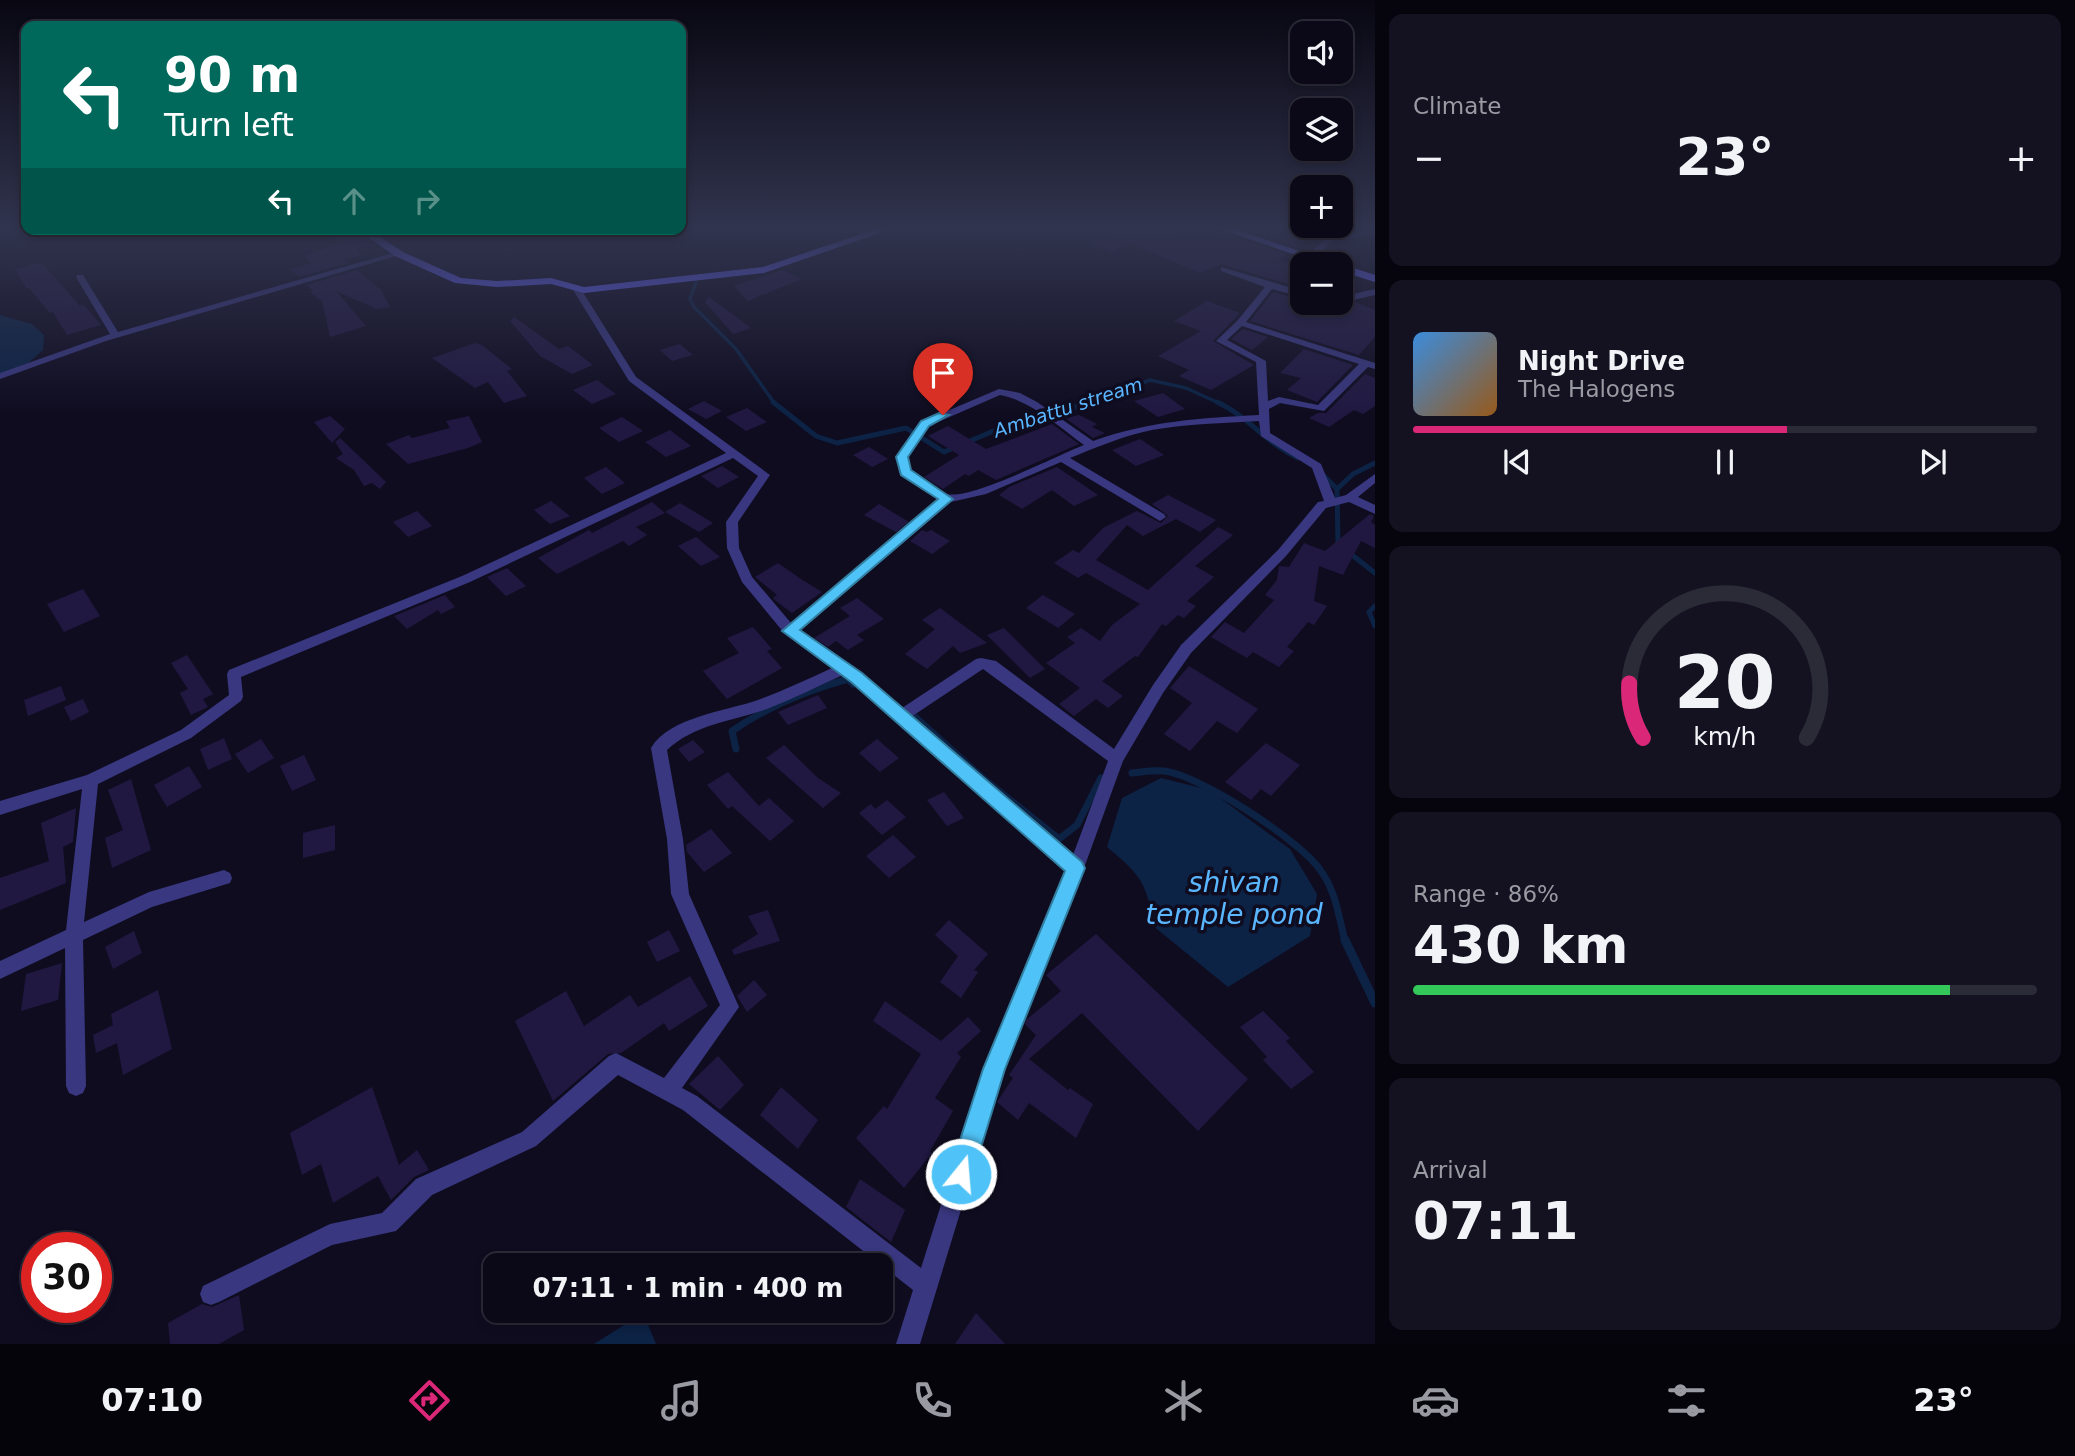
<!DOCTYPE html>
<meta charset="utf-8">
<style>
body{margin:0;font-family:"DejaVu Sans",sans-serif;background:#141221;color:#f1f3f6;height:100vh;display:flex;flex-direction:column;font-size:26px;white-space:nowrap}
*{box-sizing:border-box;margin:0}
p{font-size:23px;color:#9a9aa2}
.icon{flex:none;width:38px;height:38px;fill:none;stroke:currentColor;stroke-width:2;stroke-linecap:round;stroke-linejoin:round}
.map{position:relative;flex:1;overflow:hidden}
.panel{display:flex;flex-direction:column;gap:14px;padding:14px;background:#06050d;width:700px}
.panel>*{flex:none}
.top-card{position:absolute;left:21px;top:21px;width:665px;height:214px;border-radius:14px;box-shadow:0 4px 10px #0003,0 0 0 2px #2b2a37;background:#00695c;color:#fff;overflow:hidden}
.tools{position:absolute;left:1290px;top:21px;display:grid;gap:14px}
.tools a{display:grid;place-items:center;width:63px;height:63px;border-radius:14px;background:#0b0918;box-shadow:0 4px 10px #0003,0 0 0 2px #2b2a37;font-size:35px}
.speed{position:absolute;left:21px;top:1232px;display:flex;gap:14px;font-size:35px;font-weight:700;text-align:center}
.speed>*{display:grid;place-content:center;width:91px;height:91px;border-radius:50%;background:#0b0918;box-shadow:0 4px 10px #0003,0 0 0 2px #2b2a37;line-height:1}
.speed .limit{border:10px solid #d22;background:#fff;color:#111}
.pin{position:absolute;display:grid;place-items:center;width:60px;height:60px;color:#fff;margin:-72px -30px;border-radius:50% 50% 50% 0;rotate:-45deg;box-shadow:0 0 7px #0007}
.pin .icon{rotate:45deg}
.me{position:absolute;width:77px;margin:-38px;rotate:17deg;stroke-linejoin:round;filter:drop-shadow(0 0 5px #0008)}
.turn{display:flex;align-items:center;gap:24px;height:147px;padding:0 28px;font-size:32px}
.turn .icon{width:91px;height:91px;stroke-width:2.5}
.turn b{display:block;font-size:49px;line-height:60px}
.lanes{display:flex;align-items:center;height:66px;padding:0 28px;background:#0003;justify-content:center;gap:35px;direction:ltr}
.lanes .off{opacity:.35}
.big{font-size:52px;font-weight:600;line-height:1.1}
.panel .tile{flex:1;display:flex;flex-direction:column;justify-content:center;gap:10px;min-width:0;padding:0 24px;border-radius:14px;background:#141221}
.panel .dial{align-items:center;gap:0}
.dial svg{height:182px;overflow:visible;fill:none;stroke:#2b2a37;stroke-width:7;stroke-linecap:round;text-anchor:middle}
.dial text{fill:#f1f3f6;stroke:none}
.song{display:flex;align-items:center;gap:21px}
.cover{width:84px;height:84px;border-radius:10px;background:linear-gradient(135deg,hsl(210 70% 55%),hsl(30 70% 35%))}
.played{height:7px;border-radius:4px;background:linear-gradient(90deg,#db2777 60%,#2b2a37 60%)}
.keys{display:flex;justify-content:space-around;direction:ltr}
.heat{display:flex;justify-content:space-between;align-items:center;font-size:38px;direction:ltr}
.charge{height:10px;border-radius:5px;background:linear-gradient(90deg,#34c759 86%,#2b2a37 0)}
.trip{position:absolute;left:483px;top:1253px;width:410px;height:70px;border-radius:14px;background:#0b0918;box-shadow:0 4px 10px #0003,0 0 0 2px #2b2a37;font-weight:600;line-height:70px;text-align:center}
.menu{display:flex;height:112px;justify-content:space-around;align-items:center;background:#04040a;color:#9a9aa2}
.menu .icon{width:49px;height:49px}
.menu .selected{color:#db2777}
.menu b{font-size:32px;color:#f1f3f6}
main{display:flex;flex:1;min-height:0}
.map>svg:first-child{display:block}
.water{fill:#0c2345}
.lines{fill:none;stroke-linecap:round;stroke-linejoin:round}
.stream-far3{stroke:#0c2345;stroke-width:3.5}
.stream-far2{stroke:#0c2345;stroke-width:5}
.stream-far1{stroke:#0c2345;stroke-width:7}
.stream{stroke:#0c2345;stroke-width:9}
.building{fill:#201841}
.street{fill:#38377f;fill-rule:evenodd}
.secondary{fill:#6362ff;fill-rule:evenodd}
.route{fill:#4fc3f7;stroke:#337fa1;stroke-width:2}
.labels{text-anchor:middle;stroke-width:7;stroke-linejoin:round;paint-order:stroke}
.far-water-label{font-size:19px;font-style:italic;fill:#59b6ff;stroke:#0f0c20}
.near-water-label{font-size:28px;font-style:italic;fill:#59b6ff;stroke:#0f0c20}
</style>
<main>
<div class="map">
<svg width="1375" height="1344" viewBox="0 0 1375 1344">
<rect width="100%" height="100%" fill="#0f0c20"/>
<!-- water -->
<g class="water">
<polygon points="0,315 32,324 44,335 43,350 25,366 0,375"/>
<path d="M1161,778l48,12 81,59 27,45 -7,42 -82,51 -76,-62c-3,-42 -14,-52 -45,-78l15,-49z"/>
<polygon points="643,1313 656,1344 594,1344"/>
</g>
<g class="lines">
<!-- stream-far3 -->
<g class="stream-far3">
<polyline points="696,282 690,299 694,307 736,349 775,404"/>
<polyline points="1088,404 1150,380 1186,388 1221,404"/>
</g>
<!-- stream-far2 -->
<g class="stream-far2">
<polyline points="773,402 816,436 837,443 906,428 944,452 1003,427 1094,402"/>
<path d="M1217,402c31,14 50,42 81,56"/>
<polyline points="1322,474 1337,489"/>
<polyline points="1338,545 1337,489 1353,474 1375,463"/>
<polyline points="1347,551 1375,573"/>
<polyline points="1375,606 1369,612 1375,626"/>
</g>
<!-- stream-far1 -->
<g class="stream-far1">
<polyline points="913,715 984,779 1059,839 1077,825 1101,778"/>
<path d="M736,749l-4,-18c35,-24 75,-41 116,-52l5,5"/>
<path d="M1132,773c10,-1 22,-3 32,-2 36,4 137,70 157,100 15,21 18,46 24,71"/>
</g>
<!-- stream -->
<polyline class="stream" points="1345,940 1375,1003"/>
</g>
<!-- building -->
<g class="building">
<polygon points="1128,227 1150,227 1200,245 1222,233 1286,254 1278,260 1302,268 1302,275 1288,284 1222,264 1200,273 1129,243 1112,252 1089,244"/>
<polygon points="1237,227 1269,227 1306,240 1296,247"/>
<polygon points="318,229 353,229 375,245 357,248 363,259 358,256 344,260 348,263 299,277 290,269 312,263 303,256 340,244"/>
<polygon points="373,229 414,229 415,233 390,240"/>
<polygon points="37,263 43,264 80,306 84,305 101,325 67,335 53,312 50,313 29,288 26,288 15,269"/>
<polygon points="357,270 381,290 390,307 377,309 336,291 366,326 330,337 322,301 310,292 313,291 307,285"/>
<polygon points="782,270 801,279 748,301 734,286"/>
<polygon points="1273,292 1299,299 1295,302 1328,315 1355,302 1375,310 1375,337 1359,355 1250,321"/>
<polygon points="709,297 751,328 733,334 705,302"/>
<polygon points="1207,301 1240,313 1213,341 1254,365 1211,390 1179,376 1189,370 1158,356 1201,331 1174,321"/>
<polygon points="514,317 559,349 568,346 593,365 572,374 540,356 510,321"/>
<polygon points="1243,329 1268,337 1252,350 1231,339"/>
<polygon points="475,343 482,345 512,369 507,371 527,396 504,403 488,382 475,388 432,358"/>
<polygon points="680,344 693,355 672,361 660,350"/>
<polygon points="1304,349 1353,365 1317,402 1287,390 1301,378 1280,373"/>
<polygon points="1365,374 1375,378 1375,406 1363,414 1354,410 1329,427 1309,418 1318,413 1326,413"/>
<polygon points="597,380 616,394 592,404 573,390"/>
<polygon points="1163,393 1185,409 1158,417 1134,401"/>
<polygon points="704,401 722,411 706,419 688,409"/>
<polygon points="747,408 767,422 746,431 726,417"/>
<polygon points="1079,415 1097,424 1092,427 1105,433 1093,438 1065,418"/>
<polygon points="330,416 345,429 332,443 314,422"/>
<polygon points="469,416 482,442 468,448 408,464 386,444 409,435 412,438 450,428 446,421"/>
<polygon points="622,417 643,431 619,442 599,428"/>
<polygon points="1052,424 1079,444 996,480 978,470 969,476 965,474 943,489 924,477 959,455 928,436 948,426 986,449"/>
<polygon points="670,430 691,446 666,457 645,442"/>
<polygon points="340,438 386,482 380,489 372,483 364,486 354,470 336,458 343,454 335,442"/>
<polygon points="1140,439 1164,455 1136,466 1112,450"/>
<polygon points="869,447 877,452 888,459 872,467 853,455"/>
<polygon points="722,466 739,477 718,488 701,476"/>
<polygon points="606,467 625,483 602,494 584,478"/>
<polygon points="1057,467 1098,495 1074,506 1052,490 1022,509 999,495 1009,487"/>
<polygon points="1168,495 1216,520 1200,532 1176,519 1143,536 1127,525 1096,560 1148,590 1218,527 1233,535 1195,566 1214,577 1187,601 1196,606 1184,618 1178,615 1166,626 1162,624 1138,657 1135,656 1102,681 1123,696 1108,708 1096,699 1074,716 1059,704 1080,688 1046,663 1075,643 1067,637 1081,628 1100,641 1112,625 1140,604 1086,573 1078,578 1054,563 1073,550 1079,553 1103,528 1137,511 1161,523 1168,516 1152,504"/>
<polygon points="551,501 570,516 550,524 534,510"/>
<polygon points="652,502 665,513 636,527 647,535 629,546 623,541 557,574 538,558 589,530 592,533"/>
<polygon points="680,503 713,523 699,532 665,512"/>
<polygon points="879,504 909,522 896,532 864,515"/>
<polygon points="417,511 432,526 408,537 393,522"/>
<polygon points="1370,514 1374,516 1371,522 1375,525 1375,548 1361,541 1343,575 1319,566 1314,601 1327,606 1314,625 1308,622 1287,647 1294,651 1279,667 1253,652 1247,658 1211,637 1225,622 1244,633 1274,600 1265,595 1277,580 1279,566 1289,567 1304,543 1325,551"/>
<polygon points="922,530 927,532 931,530 950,541 932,554 910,541"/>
<polygon points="696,537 720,557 701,566 678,546"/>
<polygon points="778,563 801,579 822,592 792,613 776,601 773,598 777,595 755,577"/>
<polygon points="507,568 526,586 506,596 487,577"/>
<polygon points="83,589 100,616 64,632 47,604"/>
<polygon points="445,595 455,607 441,614 438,610 407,629 394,616"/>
<polygon points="1043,595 1075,614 1058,628 1026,608"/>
<polygon points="857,598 884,619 857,635 864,640 848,650 836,641 828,647 814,638 850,616 840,608"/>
<polygon points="940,608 987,643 960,653 953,646 927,669 905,654 935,629 922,620"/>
<polygon points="753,627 772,649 767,651 782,668 727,699 703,671 739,653 727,638"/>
<polygon points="1004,628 1045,669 1030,678 987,635"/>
<polygon points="187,655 213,694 203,699 208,707 191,715 180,693 188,689 171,663"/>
<polygon points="1189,666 1258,709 1237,733 1217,721 1190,751 1164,734 1192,703 1170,688"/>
<polygon points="61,686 66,700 28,716 24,700"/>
<polygon points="818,695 827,708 788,725 778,712"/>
<polygon points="83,699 89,712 71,721 64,707"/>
<polygon points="224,738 232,759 208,770 200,749"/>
<polygon points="261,739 274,758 248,773 235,754"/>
<polygon points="877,739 899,758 880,772 859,753"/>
<polygon points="693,740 705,752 689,762 678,749"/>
<polygon points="1266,743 1300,765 1271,796 1261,789 1251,800 1225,782"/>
<polygon points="784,745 818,778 841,793 823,808 766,758"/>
<polygon points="304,755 316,780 292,791 280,766"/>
<polygon points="189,766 202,787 167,807 154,785"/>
<polygon points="728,772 759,806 769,798 794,821 770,841 732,806 728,809 707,785"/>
<polygon points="131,779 151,850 112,868 105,838 123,830 108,790"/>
<polygon points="944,792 964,818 947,826 927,800"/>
<polygon points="887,800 906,817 882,835 859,813 871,804 875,809"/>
<polygon points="76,808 73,842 63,847 66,883 0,910 0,878 49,861 41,823"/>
<polygon points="335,825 335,850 303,858 303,833"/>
<polygon points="711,829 732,853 704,872 687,852 686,845"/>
<polygon points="893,835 916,857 889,878 866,856"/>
<polygon points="768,910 780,941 734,955 732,950 758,934 748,916"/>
<polygon points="949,920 988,954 974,970 978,972 961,998 940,982 958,956 935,935"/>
<polygon points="669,930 680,951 657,962 647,942"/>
<polygon points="134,931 142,953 113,969 105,947"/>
<polygon points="1096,934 1248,1079 1198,1131 1082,1013 1029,1059 1068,1090 1070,1088 1093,1104 1076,1138 1029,1103 1018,1120 997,1102 1013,1078 1009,1075 1036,1035 1025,1024 1026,1020 1061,991 1046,975"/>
<polygon points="62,963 58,1000 21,1011 26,974"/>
<polygon points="690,976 708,1006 669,1031 664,1023 621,1053 608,1054 553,1101 515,1021 566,991 584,1026 630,995 638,1007"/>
<polygon points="754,980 767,995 747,1012 737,996"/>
<polygon points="158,990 172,1049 123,1075 117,1043 96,1053 93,1035 113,1025 111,1014"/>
<polygon points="885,1001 941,1041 968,1017 981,1031 957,1053 961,1057 935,1098 953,1111 930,1151 932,1153 904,1188 856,1138 884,1106 887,1109 921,1054 873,1021"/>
<polygon points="1263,1011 1290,1038 1286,1041 1314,1072 1291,1089 1263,1060 1267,1057 1240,1027"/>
<polygon points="718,1056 744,1085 720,1110 689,1084"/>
<polygon points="372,1087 399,1165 417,1150 429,1170 414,1177 391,1200 378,1176 333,1203 321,1164 302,1175 290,1133"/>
<polygon points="781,1087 818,1120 798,1149 760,1115"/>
<polygon points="860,1179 905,1210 891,1242 846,1207"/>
<polygon points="239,1295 244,1330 219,1344 170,1344 168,1323 202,1304 212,1307"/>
<polygon points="976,1313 1005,1344 955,1344"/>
</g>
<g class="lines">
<!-- street -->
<g class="street">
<polygon points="1375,230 1375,234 1333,241 1312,259 1305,257 1328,237"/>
<polygon points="396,252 403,254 106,341 0,379 0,373 110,334 76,277 77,275 83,275 118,332"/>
<path d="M1221,267l81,24v6l-30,-8 -26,33 129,41v6l-7,-2 -44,44 -44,-8 -11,6 1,24 51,31 14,34 11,-3 29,-21v9l-17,14 17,8v9l-26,-12 -23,6 -40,48 -95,97 -28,40 -40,68 -39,107 -80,201 -84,275h-24l17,-54 -230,-180 -65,-35 -82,71 -104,49 -36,36 -64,14 -113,57 -8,3 -8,-3 -3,-8 3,-8 127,-62 52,-11 34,-34 106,-47 87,-76 7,-3 48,25 56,-73 -49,-111 -4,-55 -16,-91c18,-31 76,-37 107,-48 25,-9 50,-21 74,-32l-47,-34 -43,-52 -15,-34 -1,-26 32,-46 -25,-18 -263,124 -229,95 2,20 -2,4 -50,37 -93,46 -14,138 65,-30 75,-22 6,3 2,5 -2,5 -78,24 -69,33 3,146 -3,7 -7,3 -7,-3 -3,-7 -1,-138 -65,31v-18l66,-31 16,-141 -82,26v-14l87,-26 94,-45 48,-35 -2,-21 2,-4 233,-94 264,-123 -97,-72 -57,-93 1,-2h6l57,91 134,98 -32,47 1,26 13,29 39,46 149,-124 -17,-9 -24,-18 -2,-15 24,-35 78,-33 21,4 17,9 56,39c55,-20 109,-23 166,-26l-3,-53 -40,-21 21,-20 28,-34 -44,-16zM1242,326l117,38 -41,41 -39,-8 -11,4 -2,-40 -39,-21zM1000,395c32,6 59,32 84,50 -26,10 -113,55 -137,49 -13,-4 -26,-16 -37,-23l-3,-14 22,-31zM1259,421l2,15 51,32 12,33 -6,1 -40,48 -97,95 -28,40 -39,64 -118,-88 -15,-3 -5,1 -74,49 -52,-44 -51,-33 152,-129 35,-8 75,-32 99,59 6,-4 -2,-3 -94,-56c27,-11 53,-22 82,-28 35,-6 71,-7 107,-9zM983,669l125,92 -35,94 -162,-138zM843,675l224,195 -83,199 -63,199 -224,-172 -15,-8 57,-81 -50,-113 -6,-55 -16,-89c28,-26 66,-29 100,-41 26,-10 51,-23 76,-34z"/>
<polygon points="1375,289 1375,295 1340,303 1340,297"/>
</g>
<!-- secondary -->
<g class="secondary">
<polygon points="882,227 897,227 764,273 584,293 551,284 497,287 455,283 395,256 356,229 368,229 403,252 461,278 497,281 551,278 584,287 763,267"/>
<polygon points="1214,227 1229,227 1337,264 1322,264"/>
<polygon points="1339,264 1344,265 1375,275 1375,282 1340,271"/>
</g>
</g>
<!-- sky -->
<linearGradient id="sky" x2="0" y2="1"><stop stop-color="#080712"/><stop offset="0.55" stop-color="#31344e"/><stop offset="1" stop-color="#31344e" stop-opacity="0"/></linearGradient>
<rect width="1375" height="415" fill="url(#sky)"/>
<!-- route -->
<polygon class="route" points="939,413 949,415 929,426 908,457 911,470 953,499 800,630 862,673 1082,862 1085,868 1005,1069 973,1174 970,1183 961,1186 953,1183 949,1174 983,1069 1065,871 851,682 782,631 938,499 901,475 896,457 921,421"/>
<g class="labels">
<!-- far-water labels -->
<g class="far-water-label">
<text transform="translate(1068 407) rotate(-18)" y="7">Ambattu stream</text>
</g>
<!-- near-water labels -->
<g class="near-water-label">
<text x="1234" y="892">shivan<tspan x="1234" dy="32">temple pond</tspan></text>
</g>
</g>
</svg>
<div class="tools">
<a><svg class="icon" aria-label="sound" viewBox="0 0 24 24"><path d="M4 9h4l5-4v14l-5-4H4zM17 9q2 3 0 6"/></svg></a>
<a><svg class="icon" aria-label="layers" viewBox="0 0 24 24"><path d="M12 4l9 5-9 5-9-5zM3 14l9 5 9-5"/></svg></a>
<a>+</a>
<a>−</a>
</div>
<div class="speed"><div class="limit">30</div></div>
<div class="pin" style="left:943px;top:415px;background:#d93025"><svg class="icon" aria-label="arrive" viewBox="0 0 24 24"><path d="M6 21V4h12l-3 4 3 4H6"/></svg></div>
<svg class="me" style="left:961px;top:1174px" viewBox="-20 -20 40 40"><circle r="17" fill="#4fc3f7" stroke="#fff" stroke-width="3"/><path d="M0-11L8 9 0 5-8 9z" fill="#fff"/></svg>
<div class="trip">07:11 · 1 min · 400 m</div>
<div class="top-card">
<div class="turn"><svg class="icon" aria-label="left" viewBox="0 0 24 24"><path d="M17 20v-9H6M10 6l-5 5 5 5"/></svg><div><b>90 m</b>Turn left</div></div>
<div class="lanes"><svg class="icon" aria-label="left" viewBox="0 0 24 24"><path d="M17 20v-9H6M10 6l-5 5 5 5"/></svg><svg class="icon off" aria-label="ahead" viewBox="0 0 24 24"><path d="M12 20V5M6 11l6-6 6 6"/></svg><svg class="icon off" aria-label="right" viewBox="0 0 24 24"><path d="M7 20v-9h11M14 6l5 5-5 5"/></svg></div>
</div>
</div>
<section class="panel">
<div class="tile"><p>Climate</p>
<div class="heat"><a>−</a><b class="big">23°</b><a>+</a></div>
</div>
<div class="tile">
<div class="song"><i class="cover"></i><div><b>Night Drive</b><p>The Halogens</p></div></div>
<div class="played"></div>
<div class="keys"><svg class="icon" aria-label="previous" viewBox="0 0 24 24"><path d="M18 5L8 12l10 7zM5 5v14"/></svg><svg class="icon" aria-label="pause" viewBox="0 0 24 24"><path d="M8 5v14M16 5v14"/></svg><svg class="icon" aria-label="next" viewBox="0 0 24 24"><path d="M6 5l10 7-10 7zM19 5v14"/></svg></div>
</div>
<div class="tile dial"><svg viewBox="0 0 100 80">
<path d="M14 69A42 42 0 1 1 86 69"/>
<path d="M14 69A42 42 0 0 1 8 45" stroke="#db2777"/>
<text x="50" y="56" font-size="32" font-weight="700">20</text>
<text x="50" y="72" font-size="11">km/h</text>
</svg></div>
<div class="tile"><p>Range · 86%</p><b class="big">430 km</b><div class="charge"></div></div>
<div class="tile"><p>Arrival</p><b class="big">07:11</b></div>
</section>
</main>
<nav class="menu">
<b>07:10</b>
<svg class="icon selected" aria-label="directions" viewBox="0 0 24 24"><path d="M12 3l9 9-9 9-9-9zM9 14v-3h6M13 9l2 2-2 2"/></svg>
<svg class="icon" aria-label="music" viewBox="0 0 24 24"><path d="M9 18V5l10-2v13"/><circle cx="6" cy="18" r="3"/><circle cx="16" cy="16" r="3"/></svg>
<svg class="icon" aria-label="phone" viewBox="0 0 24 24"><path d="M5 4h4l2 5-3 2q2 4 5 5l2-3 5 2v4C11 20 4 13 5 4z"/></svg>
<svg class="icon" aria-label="climate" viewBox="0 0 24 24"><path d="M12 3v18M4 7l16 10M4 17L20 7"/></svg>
<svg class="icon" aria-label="car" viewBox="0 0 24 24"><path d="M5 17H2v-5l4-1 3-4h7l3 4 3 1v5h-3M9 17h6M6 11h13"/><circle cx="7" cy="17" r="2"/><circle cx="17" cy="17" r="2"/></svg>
<svg class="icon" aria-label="filters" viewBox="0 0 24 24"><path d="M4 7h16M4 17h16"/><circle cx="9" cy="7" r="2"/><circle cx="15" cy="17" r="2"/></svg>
<b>23°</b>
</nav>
